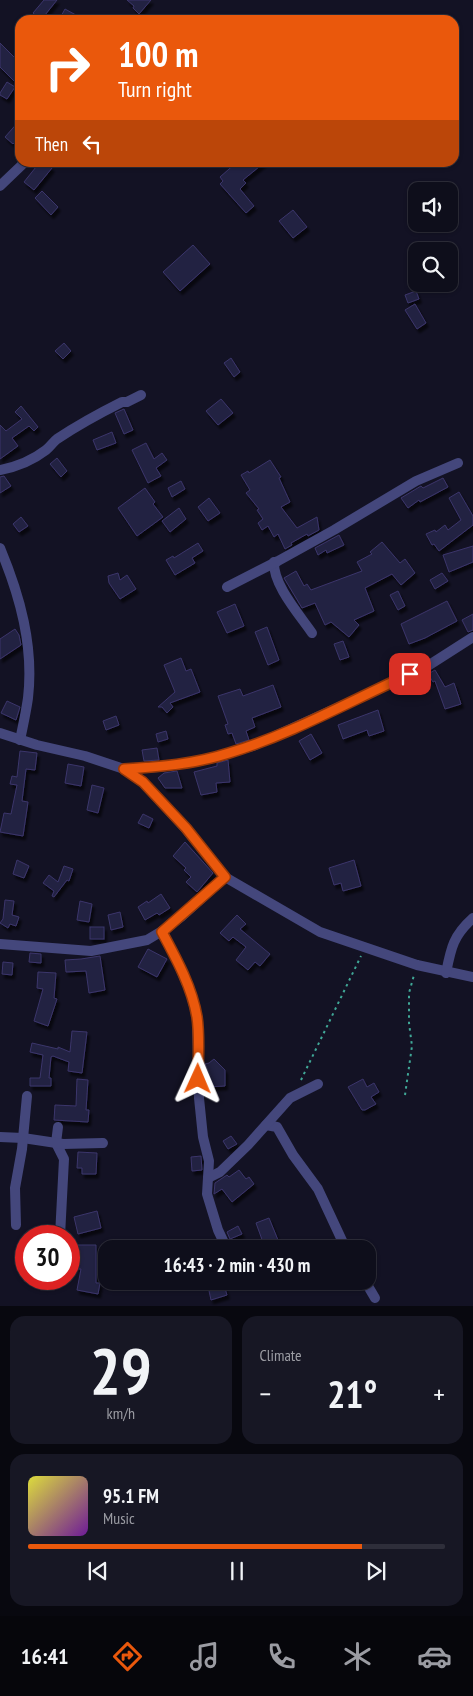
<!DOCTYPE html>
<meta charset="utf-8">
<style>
body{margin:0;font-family:"PT Sans Narrow",sans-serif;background:#171724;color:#f1f3f6;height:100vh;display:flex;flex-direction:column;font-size:19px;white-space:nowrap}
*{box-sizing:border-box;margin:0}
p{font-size:16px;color:#9b9ca3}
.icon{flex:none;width:28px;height:28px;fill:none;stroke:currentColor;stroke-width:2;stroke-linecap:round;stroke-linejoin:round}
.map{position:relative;height:1306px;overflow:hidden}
.details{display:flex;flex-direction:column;gap:10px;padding:10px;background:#08080f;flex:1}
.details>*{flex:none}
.top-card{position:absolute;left:15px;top:15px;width:444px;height:152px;border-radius:15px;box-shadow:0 1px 4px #0004,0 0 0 1px #2e2e3a;background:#ea580c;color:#fff;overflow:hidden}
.buttons{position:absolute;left:408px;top:182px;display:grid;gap:10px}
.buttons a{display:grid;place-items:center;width:50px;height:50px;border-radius:10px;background:#0e0e1b;box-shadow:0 1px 4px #0004,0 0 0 1px #2e2e3a;font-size:25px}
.speed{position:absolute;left:15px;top:1225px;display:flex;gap:10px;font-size:25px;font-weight:700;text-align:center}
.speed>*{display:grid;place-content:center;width:65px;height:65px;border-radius:50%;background:#0e0e1b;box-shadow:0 1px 4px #0004,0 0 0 1px #2e2e3a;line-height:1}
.speed .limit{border:8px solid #d22;background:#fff;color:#111}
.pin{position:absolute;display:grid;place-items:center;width:42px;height:42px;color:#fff;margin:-21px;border-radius:10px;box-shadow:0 2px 8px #0006}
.me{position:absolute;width:55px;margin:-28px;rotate:1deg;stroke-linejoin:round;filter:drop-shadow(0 0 4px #0008)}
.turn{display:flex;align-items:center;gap:18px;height:105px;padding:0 20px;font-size:22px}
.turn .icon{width:65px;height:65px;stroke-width:2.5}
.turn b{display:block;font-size:35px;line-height:42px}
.then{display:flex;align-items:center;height:48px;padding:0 20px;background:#0003;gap:10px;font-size:19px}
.big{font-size:38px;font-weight:800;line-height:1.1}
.details .widget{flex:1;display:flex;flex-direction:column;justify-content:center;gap:8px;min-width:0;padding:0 18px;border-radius:15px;background:#171724}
.details .dial{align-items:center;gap:0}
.dial b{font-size:65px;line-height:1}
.song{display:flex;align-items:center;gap:15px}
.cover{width:60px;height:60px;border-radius:8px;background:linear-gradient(135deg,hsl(60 70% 55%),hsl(280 70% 35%))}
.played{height:5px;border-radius:2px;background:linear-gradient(90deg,#ea580c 80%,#2e2e3a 80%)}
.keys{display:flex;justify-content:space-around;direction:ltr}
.heat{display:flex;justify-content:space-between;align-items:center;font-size:28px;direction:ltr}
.details .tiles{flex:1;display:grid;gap:10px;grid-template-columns:1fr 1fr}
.widget:last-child{grid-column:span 2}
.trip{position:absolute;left:98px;top:1240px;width:278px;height:50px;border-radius:15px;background:#0e0e1b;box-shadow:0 1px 4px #0004,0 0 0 1px #2e2e3a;font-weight:800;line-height:50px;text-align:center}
.tab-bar{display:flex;height:80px;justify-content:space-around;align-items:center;background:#06060b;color:#9b9ca3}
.tab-bar .icon{width:35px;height:35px}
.tab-bar .selected{color:#ea580c}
.tab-bar b{font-size:22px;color:#f1f3f6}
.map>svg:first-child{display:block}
.building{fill:#242142;stroke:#3b366b;filter:url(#shadow)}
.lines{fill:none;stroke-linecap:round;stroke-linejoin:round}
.path{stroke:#40a897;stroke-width:2;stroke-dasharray:2.5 4;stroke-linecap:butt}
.minor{stroke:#44477c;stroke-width:10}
.route-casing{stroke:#983908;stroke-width:12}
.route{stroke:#ea580c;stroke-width:9}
</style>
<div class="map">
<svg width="473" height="1306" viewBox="0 0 473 1306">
<defs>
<filter id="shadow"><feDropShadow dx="2.5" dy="4" stdDeviation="1" flood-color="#0009"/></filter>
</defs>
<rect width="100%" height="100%" fill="#131224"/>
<!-- building -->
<g class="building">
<polygon points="44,0 57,0 41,20 33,13"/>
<polygon points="127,0 151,0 139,14 133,8 134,6"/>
<polygon points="65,9 85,20 59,20"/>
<polygon points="0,43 16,59 20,55 20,77 15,82 0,67"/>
<polygon points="7,82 15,87 7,99 0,95 0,93"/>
<polygon points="20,120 20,137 13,144 5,137"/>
<polygon points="40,162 45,162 52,168 34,190 24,182"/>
<polygon points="237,162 265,162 243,180 246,183 240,189 254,206 246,213 220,184 223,181 220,177"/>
<polygon points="42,191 58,207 51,215 35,198"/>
<polygon points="293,210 307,227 293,238 279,221"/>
<polygon points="193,245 210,264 180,291 163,272"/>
<polygon points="416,291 419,299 408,303 405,295"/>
<polygon points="415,304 426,323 417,329 405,310"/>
<polygon points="64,343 71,351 63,359 55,351"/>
<polygon points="231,358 240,372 234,377 224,363"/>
<polygon points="221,399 233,413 218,425 206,411"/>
<polygon points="21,406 38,427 34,431 29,426 12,438 18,446 0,459 0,425 6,431 22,419 15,412"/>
<polygon points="124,409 133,430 124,434 115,413"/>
<polygon points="112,432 116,443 97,450 93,440"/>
<polygon points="146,443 154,459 162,453 167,460 156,468 161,476 148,483 132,450"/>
<polygon points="57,458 67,471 61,477 50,464"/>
<polygon points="270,460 281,477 279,478 290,502 281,507 297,528 317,517 319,530 308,536 307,534 291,543 292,545 285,549 278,534 274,537 268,526 262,530 258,523 263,519 257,510 259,509 246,493 250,490 241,475 248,471 249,473"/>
<polygon points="4,476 11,486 0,493 0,477"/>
<polygon points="443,478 448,487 420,502 419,500 408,508 401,498 421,486 423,488"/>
<polygon points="181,481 185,489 172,497 168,488"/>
<polygon points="145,488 155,502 153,504 163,517 137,536 118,508"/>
<polygon points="459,492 473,516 473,525 439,551 434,544 432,545 426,534 435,530 436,532 445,525 448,530 461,520 449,498"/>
<polygon points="209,498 220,513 208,521 198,507"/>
<polygon points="179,508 186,519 170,532 162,521"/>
<polygon points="21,517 28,526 19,532 13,524"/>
<polygon points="339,535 344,545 327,553 326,550 318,555 315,548"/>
<polygon points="382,542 400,563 405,559 415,573 401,585 392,574 365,588 374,611 354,620 359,625 349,637 331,622 325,625 315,603 302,608 284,578 296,571 304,586 307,584 311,590 362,571 357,562 372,554 370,552"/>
<polygon points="198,543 203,551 192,558 195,563 175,575 166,560 173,556 174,558"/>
<polygon points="473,546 473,562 449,572 443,555"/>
<polygon points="118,573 120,580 127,575 136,589 120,599 109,583 108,576"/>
<polygon points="442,573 448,581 435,589 430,580"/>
<polygon points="398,591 405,606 398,610 390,595"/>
<polygon points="447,601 457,621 425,638 409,644 401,624"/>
<polygon points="235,604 244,626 227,633 217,612"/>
<polygon points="473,614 473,630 468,632 462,620"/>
<polygon points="267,627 279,660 268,665 255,632"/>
<polygon points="15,629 19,635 21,645 0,659 0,639"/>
<polygon points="343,641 349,657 340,660 334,644"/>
<polygon points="181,658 186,671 191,669 200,692 170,703 173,707 167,713 162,707 158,707 175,692 164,665"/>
<polygon points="435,670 445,687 454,683 461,704 445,709 435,681 433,682 428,674"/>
<polygon points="273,685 281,707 252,718 255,727 246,731 249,740 236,744 232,733 228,734 225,725 228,724 218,696 240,689 243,696"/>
<polygon points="7,701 20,707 16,720 1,713"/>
<polygon points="378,710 384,731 369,736 367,730 343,739 338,725"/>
<polygon points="116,716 119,725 106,730 103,721"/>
<polygon points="166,731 168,739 158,742 156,734"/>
<polygon points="311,734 322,753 310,760 299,741"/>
<polygon points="157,748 159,760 144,761 142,750"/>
<polygon points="20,751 37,753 35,770 26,769 22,801 28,802 23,836 0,832 4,813 11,814 17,785 10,784 12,776 17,777"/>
<polygon points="228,760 230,782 216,783 217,792 201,795 194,772 217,766 217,763"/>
<polygon points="68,764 84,767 81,786 65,783"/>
<polygon points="177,771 182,788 165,788 158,778 164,773"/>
<polygon points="92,785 104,788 98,813 87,810"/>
<polygon points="143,814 153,819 149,828 138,823"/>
<polygon points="185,842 213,873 197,892 186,882 191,877 184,870 186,868 173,856"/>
<polygon points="17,860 29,866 24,878 13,874"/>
<polygon points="354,860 361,886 343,891 341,883 334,885 329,868"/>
<polygon points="64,866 73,869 69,881 67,880 54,897 52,896 54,891 43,883 49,875 58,882"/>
<polygon points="161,894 170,908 159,915 157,913 145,920 138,907 147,901 148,903"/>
<polygon points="5,900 14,901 12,915 19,917 16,926 10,924 8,928 0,923 3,919"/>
<polygon points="80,901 92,904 89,922 77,920"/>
<polygon points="120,912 123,927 111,930 108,915"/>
<polygon points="237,915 246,924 240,929 270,954 260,966 255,962 248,970 236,960 246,947 233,937 229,941 220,933"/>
<rect x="90" y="927" width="14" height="12"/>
<polygon points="148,949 167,959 157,977 138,967"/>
<polygon points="30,953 41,954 41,963 29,962"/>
<polygon points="100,956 105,990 89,993 86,971 66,972 65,960 81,959"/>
<polygon points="3,962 13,963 12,975 2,974"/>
<polygon points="38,972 56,973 54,998 57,999 48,1026 34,1021 43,989 37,988"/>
<polygon points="72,1031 87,1032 82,1073 68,1071 69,1062 53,1056 51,1057 49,1078 51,1078 51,1086 30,1086 30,1078 40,1078 43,1055 30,1052 32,1043 58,1049 58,1047 70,1052"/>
<polygon points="214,1059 225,1070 225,1086 206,1087 205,1064 209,1063"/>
<polygon points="77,1079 88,1080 86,1110 89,1110 88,1122 54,1120 55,1105 76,1106"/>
<polygon points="363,1079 367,1087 374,1083 379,1092 371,1097 376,1104 365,1110 362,1110 348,1087"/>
<polygon points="231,1136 237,1144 228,1149 223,1141"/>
<polygon points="78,1152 97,1153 96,1174 82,1174 82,1168 77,1168"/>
<polygon points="201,1156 202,1170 192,1171 191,1157"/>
<polygon points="239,1170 246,1179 249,1177 254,1184 232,1202 222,1189 214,1194 215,1183 227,1175 229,1177"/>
<polygon points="97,1211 101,1228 78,1234 74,1217"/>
<polygon points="269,1218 280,1245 270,1249 267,1244 264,1245 256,1223"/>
<polygon points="238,1226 242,1234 230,1239 227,1232"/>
<polygon points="78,1245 96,1245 96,1283 100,1283 98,1294 77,1290 81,1269 78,1269"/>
<polygon points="223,1282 227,1295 211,1300 208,1286"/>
</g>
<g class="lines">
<!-- path -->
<g class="path">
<polyline points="301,1080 361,956"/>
<polyline points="405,1095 412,1046 409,1023 409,993 414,975"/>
</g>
<!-- minor -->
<g class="minor">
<polyline points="0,186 25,162"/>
<path d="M0,470c16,-3 33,-10 46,-20 4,-3 7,-8 11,-11 21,-14 43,-26 65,-37h5l14,-7"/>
<path d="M0,548c20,48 34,98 28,150 -2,14 -5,28 -8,42"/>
<path d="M274,562c-1,23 25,52 38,71"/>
<polyline points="227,587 278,561 334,530 416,481 458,463"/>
<polyline points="0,733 37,745 85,756 124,769 143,782 186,829 225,877 320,932 417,965 473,977"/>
<polyline points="124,769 159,767 200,761 253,746 423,669 473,637"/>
<polyline points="162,931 177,961 190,991 197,1017 199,1098 203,1137 209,1161 207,1194 218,1230 227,1249"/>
<polyline points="0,944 91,951 147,940 162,931 181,917 225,877"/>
<path d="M446,973c5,-25 7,-37 27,-55"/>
<polyline points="266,1125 277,1127 293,1155 318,1189 346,1249"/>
<polyline points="58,1127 56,1143 64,1159 60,1236"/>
<polyline points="0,1137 23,1138 63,1144 103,1143"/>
<polyline points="208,1178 220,1172 248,1145 290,1098 318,1084"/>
<polyline points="16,1225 15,1188 22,1149 27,1096"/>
<polyline points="238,1281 238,1284"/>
<polyline points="365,1281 375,1298"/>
</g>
</g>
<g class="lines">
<defs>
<path id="route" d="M198,1079c0,-20 2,-42 -1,-62 -5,-30 -21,-59 -35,-85l63,-55 -39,-49 -43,-46 -19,-13c35,-2 71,-5 105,-16 63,-19 121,-52 181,-79"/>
</defs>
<!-- route casing -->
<use href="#route" class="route-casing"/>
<!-- route -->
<use href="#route" class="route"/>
</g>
</svg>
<div class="buttons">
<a><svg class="icon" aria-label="sound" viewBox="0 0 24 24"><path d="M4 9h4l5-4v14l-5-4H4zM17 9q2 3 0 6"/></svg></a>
<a><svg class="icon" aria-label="search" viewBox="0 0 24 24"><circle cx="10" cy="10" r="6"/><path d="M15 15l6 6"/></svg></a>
</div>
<div class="speed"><div class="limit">30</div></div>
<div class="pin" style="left:410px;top:674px;background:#d93025"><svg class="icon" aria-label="arrive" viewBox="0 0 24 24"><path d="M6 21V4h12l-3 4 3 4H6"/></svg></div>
<svg class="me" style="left:198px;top:1079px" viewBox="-20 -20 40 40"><path d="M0-17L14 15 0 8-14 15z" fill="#ea580c" stroke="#fff" stroke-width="4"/></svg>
<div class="trip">16:43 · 2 min · 430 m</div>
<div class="top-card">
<div class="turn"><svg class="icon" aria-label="right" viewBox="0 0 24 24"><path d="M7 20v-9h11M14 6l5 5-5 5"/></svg><div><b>100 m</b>Turn right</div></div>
<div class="then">Then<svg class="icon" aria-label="left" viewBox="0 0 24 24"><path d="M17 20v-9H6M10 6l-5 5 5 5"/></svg></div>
</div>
</div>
<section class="details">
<div class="tiles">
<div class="widget dial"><b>29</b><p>km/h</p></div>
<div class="widget"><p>Climate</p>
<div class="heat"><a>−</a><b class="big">21°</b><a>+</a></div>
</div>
<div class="widget">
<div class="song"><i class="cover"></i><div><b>95.1 FM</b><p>Music</p></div></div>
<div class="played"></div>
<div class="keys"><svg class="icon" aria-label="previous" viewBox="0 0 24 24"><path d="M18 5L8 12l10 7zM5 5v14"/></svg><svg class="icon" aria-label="pause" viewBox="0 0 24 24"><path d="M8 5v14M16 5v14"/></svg><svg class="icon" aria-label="next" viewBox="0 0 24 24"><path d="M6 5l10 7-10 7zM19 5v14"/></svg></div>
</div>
</div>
</section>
<nav class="tab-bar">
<b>16:41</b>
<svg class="icon selected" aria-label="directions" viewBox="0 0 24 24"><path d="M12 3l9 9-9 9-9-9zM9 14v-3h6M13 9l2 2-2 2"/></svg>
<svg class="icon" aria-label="music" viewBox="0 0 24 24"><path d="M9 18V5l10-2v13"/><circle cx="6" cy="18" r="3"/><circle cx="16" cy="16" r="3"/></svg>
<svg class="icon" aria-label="phone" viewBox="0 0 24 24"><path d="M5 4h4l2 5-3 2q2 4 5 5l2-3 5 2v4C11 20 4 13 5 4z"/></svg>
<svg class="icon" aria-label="climate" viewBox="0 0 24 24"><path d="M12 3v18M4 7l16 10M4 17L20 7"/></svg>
<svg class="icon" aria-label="car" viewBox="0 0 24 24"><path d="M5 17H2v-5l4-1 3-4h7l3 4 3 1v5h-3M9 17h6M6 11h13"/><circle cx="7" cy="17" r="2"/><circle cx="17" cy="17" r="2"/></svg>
</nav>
